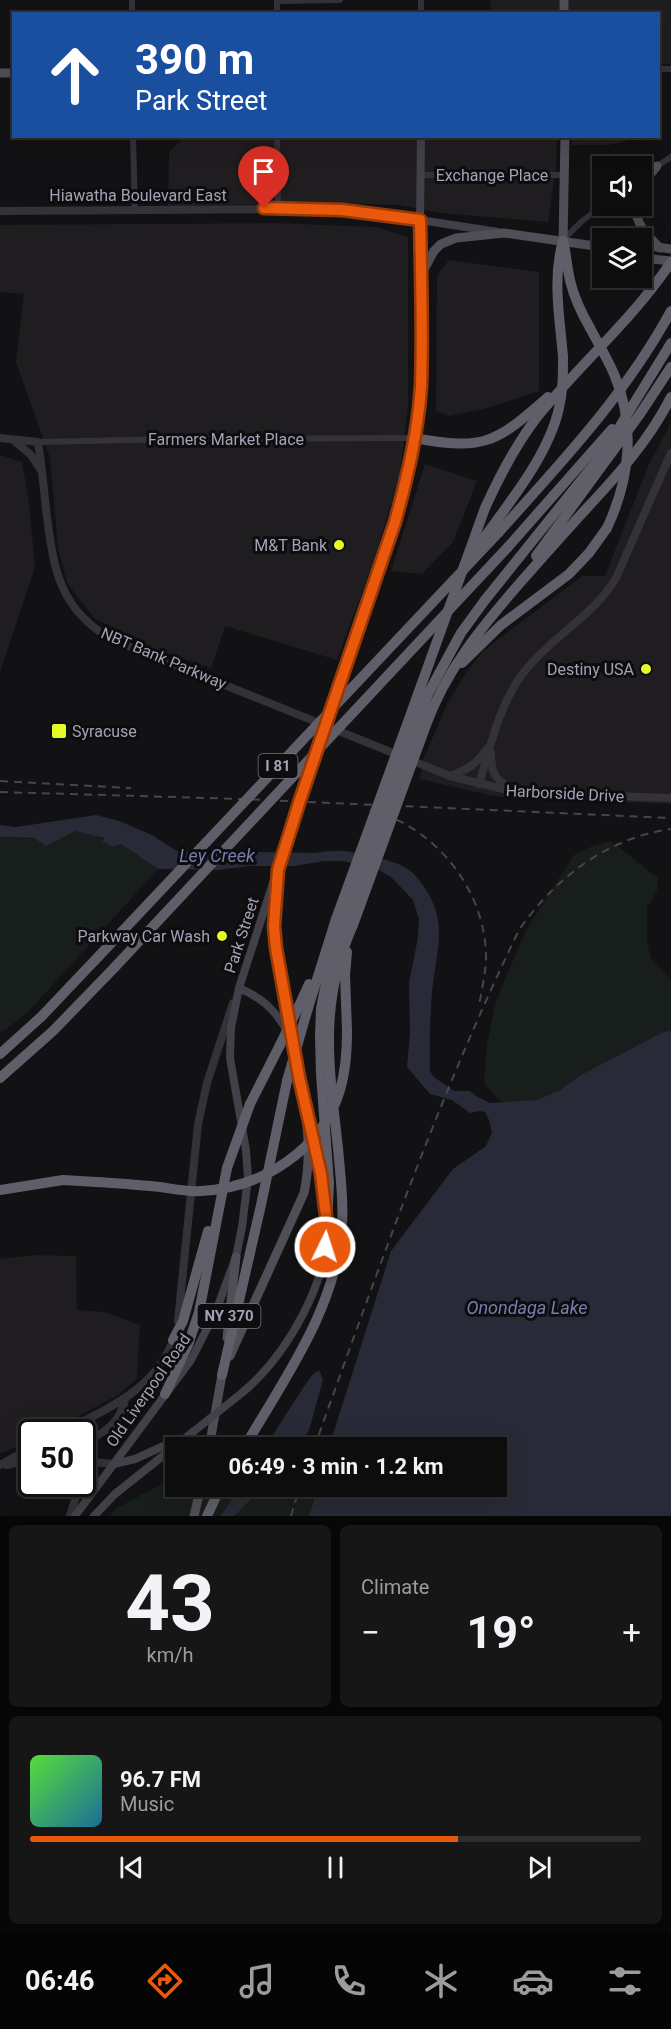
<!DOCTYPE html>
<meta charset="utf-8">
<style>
body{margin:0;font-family:Roboto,sans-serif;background:#171617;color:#f1f3f6;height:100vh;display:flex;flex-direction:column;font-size:22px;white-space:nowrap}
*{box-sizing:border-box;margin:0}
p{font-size:20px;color:#9b9c9e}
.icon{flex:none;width:33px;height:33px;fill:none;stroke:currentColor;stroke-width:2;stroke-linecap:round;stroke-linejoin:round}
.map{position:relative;height:1516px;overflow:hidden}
.sheet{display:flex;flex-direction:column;gap:9px;padding:9px;background:#080708;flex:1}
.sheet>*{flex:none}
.hud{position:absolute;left:12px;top:12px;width:648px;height:126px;border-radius:0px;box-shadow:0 6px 24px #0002,0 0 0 2px #2e2d2e;background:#1a4fa0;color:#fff;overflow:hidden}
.buttons{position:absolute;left:592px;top:156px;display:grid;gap:12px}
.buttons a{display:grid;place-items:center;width:60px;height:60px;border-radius:0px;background:#0e0d0e;box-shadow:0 6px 24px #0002,0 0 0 2px #2e2d2e;font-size:30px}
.speed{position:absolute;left:18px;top:1419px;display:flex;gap:12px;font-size:30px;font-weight:700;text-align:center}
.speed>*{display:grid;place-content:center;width:78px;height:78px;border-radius:50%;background:#0e0d0e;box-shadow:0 6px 24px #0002,0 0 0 2px #2e2d2e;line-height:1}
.speed .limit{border:3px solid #111;border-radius:9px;background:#fff;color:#111}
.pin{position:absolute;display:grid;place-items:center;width:51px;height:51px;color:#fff;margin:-62px -26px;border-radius:50% 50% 50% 0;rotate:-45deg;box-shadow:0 0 6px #0007}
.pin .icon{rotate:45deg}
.me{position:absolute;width:66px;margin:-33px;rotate:4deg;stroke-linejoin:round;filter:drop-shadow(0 0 4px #0008)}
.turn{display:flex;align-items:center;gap:21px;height:126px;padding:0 24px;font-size:27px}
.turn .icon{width:78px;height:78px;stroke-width:2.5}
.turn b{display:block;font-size:42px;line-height:51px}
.big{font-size:45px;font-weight:700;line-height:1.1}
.sheet .widget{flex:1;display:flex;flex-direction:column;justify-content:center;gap:9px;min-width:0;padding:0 21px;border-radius:9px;background:#171617}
.sheet .dial{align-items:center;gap:0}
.dial b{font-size:78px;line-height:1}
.song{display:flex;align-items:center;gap:18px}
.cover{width:72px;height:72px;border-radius:9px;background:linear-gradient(135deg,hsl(110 70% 55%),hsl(200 70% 35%))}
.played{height:6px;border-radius:3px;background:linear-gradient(90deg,#ea580c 70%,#2e2d2e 70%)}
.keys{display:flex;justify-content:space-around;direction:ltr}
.heat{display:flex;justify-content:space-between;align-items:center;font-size:33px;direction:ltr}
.sheet .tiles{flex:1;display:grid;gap:9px;grid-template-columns:1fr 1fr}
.widget:last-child{grid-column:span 2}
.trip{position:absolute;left:165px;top:1437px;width:342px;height:60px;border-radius:0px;background:#0e0d0e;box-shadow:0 6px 24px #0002,0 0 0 2px #2e2d2e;font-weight:700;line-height:60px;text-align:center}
.tabs{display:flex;height:96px;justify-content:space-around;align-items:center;background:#060506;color:#9b9c9e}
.tabs .icon{width:42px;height:42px}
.tabs .on{color:#ea580c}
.tabs b{font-size:27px;color:#f1f3f6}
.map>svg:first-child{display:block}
.built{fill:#1f1d20}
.green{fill:#181e1b}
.water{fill:#282a37}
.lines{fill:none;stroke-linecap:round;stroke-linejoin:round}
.minor{stroke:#343238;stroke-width:6}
.tertiary{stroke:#343238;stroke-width:8}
.secondary{stroke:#424048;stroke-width:8}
.primary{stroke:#504e57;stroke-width:9}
.motorway{stroke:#605e69;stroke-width:10}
.rail{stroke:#47454d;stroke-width:2;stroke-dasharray:8 6;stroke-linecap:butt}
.secondary-bridge{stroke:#424048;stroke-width:8}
.motorway-bridge{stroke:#605e69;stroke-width:10}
.route-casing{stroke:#983908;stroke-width:15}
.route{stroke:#ea580c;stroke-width:10}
.poi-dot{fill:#e6f825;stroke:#0d0c0e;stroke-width:2}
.labels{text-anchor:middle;stroke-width:6;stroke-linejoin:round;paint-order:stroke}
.shield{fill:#0d0c0e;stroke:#777582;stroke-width:1.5}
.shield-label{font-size:15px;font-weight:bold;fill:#a4a2b4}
.street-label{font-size:16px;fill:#a4a2b4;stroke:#0d0c0e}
.poi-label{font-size:16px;fill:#a4a2b4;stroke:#0d0c0e;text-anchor:end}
.water-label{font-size:18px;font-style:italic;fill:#777eb1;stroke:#0d0c0e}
</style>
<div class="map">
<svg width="671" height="1516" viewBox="0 0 671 1516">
<rect width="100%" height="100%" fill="#121113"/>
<!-- built -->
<g class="built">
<polygon points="490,0 671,0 671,64 659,64 658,14 491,13"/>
<polygon points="184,137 557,137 556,167 548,222 442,213 399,205 331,203 168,206 169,152"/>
<polygon points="572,137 632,137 632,140 609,145 572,145"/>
<polygon points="275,223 376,227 408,237 408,405 400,475 374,560 337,660 225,626 211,668 149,647 94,618 67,583 58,548 50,458 16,362 24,294 0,292 0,225"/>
<polygon points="449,260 539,272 539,391 487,408 449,416 436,411 437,275"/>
<polygon points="671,423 671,804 509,798 489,795 420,779 423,760 447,704 467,671 484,650 582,576 605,576 649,464"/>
<polygon points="0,455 22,462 29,502 35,567 0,672"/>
<polygon points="425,464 477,481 453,542 422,574 391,571"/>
<polygon points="35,1255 76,1256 77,1310 104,1312 140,1325 137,1379 118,1395 49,1432 32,1432 31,1441 0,1454 0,1259"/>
</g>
<!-- green -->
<g class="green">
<path d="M75,830l31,8 -3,3 18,3 37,25 -128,141 -30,24v-197c24,1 53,5 75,-7z"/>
<polygon points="611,841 658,878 657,891 647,908 647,942 651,959 671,979 671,1030 661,1033 581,1075 560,1090 537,1100 502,1103 484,1083 487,1044 496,1001 526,930 574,855 590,847"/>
<polygon points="175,1471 176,1486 318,1487 309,1516 110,1516 115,1509 171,1479"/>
</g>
<!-- water -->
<g class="water">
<path d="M96,815l23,6 33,14 25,16 139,2c23,-5 41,-1 63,5 25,7 33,10 47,32 23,35 9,65 6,103 -2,26 -3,52 -2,78l4,6 20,14h16l6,5 14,7 47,-3 23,-10 21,-15 80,-42 10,-3v486h-362l9,-29 178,-1v-38l-167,-1 62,-196 62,-82 33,-23 6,-14 -3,-12 -4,-8 -6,-1 -9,2 -18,-13 -22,-6 -23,-27 3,-34 -1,-50 9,-46 1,-18 -6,-19 -22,-23 -12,-7 -35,-9h-20l-29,5h-46l-30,4 -61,-1 -37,-25 -8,3 -11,-6 3,-3 -30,-7 -29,15 -12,-8 -34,-1v-12l16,2z"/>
<polygon points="319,1370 323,1380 309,1430 300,1447 265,1447 305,1385 312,1375"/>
<polygon points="240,1487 263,1487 234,1516 221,1516"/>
</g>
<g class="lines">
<!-- minor -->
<g class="minor">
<polyline points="421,0 421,14"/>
<polyline points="277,1 340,0"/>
<polyline points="132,14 132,0"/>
<polyline points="277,14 277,0"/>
<polyline points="658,69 671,69"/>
<polyline points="133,136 135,210"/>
<polyline points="277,136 278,208"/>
<polyline points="420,175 564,175"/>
<polyline points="642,176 671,157"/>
<polyline points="563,240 581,222 603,205"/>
<polyline points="38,442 174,439 414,438"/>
</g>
<!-- tertiary -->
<g class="tertiary">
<polyline points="0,211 297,209 342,210 420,220"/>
<path d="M0,438l38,4c4,25 6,50 9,75 7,54 13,92 64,122l339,137 70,17 151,5"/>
<polyline points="13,440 31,455 41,470"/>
<path d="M491,753c0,18 3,27 20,35"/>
<path d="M450,776c19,-7 25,-11 38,-28"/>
<path d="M479,784c12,-40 22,-87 50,-118 27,-32 65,-51 87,-88l55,-125"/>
<polyline points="178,1321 198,1124 207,1083 233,1003"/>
<path d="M61,1432c46,-23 97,-43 114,-97"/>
<polyline points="82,1437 86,1450 82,1477"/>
<path d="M82,1444c21,-11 39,-20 43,-45"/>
<polyline points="82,1461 114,1464"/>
<polyline points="0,1465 32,1447"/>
<polyline points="7,1465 32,1459"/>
<polyline points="70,1516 80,1484"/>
</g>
<!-- secondary -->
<g class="secondary">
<polyline points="421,136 420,220 422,273"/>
<polyline points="420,220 498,232"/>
<polyline points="277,883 274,926 276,948 305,1104"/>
<path d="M239,988c23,10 37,22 49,45"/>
<polyline points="312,1134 325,1198"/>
<path d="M243,1392c44,-37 88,-113 84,-172"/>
<polyline points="114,1464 135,1459 179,1439"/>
<polyline points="75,1516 191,1360 216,1311 236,1257 242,1227 248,1178 246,1150 230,1058 231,1028 239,988 300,800 395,522 414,438"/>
<polyline points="94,1516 115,1494 193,1432"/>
</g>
<!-- primary -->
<g class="primary">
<polyline points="564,0 564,14"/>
<polyline points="0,73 14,73"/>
<polyline points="642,184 657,166"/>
<path d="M635,206c1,19 12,29 25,42"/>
<polyline points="563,241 565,136"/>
<polyline points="642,245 671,249"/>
<polyline points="642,258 671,261"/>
<polyline points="414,438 421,388 422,273 434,251 441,244 456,238 504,233 595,246 603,251"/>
<polyline points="227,1338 236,1257"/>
<path d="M230,1356l74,-163c7,-33 4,-63 0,-96"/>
<polyline points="209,1448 223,1369"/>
<polyline points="194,1516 201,1486"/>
</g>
<!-- motorway -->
<g class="motorway">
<path d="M563,241c-11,38 -3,78 0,116"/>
<path d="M563,241c4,16 4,29 8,43 4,16 11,30 19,44"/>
<path d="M414,438c70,13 82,5 134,-41"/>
<path d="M499,532c63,-70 127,-138 172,-221"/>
<polyline points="508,547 612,429"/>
<polyline points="536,556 640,414 671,367"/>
<polyline points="462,663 501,625 569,574 589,553 607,528"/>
<path d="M409,719l76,-211c15,-33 31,-64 53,-92 43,-53 95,-97 133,-154"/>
<polyline points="417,722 429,692 461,633 485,600 604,452 671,343"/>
<path d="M426,725c20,-55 55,-97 93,-141 22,-25 44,-50 67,-75 32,-34 64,-70 85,-112"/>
<polyline points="298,1008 309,984"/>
<polyline points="308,1008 336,919"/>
<polyline points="347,1031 345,975 347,952"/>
<polyline points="0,1054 42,1016 98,957"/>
<polyline points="0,1078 53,1031 114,968"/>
<polyline points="250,1104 280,1045"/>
<polyline points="0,1190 63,1180 96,1182"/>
<polyline points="327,1224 329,1183 321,1074 320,1036 321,1009 329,967 345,922"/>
<polyline points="173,1340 183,1321 208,1231"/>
<polyline points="222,1375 261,1205 287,1081"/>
<polyline points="165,1394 188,1345 199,1312 227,1168"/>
<path d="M244,1448c41,-71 92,-139 98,-223 2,-25 -2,-51 -4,-77 -9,-81 -20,-145 15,-223"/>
<polyline points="207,1516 221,1486"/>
</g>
<!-- rail -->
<g class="rail">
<polyline points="0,781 131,788"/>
<polyline points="0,792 242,799 671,818"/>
<path d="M370,810c66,17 117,81 116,150 -1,15 -4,30 -7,45"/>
<path d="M314,1448c63,-175 124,-351 205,-518 36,-52 88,-92 152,-101"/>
<polyline points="291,1516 300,1486"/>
</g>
<!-- secondary-bridge -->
<polyline class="secondary-bridge" points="193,1432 243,1392"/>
<!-- motorway-bridge -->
<g class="motorway-bridge">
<path d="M590,328c8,15 17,30 24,46 22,51 16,105 -7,154"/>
<path d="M477,548c28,-41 71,-90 82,-140 4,-17 4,-33 4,-51"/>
<polyline points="336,919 409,719"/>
<polyline points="345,922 417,722"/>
<polyline points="353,925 426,725"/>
<polyline points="98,957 499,532"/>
<polyline points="114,968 508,547"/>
<polyline points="280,1045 298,1008"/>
<polyline points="287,1081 308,1008"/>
<polyline points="227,1168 250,1104"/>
<path d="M96,1182c21,1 43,3 64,5 14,2 27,5 41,4 61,-3 121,-41 139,-101 6,-20 7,-39 7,-59"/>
</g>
</g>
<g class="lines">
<defs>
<path id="route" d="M264,208l78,2 78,10c1,56 3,111 1,166 -3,47 -14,92 -26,136l-95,278 -22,70 -4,56 2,22 23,129 22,97 6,50 -2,23"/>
</defs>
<!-- route casing -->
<use href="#route" class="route-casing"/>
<!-- route -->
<use href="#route" class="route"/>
</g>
<!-- markers -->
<g class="poi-dot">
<circle cx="339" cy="545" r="6"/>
<circle cx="646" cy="669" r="6"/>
<rect x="51" y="723" width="16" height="16" rx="3"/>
<circle cx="222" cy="936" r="6"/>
</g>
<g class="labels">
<!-- shield labels -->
<g class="shield">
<rect x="258.5" y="754" width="39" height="24" rx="4.5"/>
<rect x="197.5" y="1304" width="63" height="24" rx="4.5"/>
</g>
<g class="shield-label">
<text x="278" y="771">I 81</text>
<text x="229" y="1321">NY 370</text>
</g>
<!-- street labels -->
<g class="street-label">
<text x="492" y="181">Exchange Place</text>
<text x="138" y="201">Hiawatha Boulevard East</text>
<text x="226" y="445">Farmers Market Place</text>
<text transform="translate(164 658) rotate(23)" y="6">NBT Bank Parkway</text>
<text transform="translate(565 793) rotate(3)" y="6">Harborside Drive</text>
<text transform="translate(241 935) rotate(-72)" y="6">Park Street</text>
<text transform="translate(148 1390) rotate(-55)" y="6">Old Liverpool Road</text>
</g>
<!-- poi labels -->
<g class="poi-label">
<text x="327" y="551">M&amp;T Bank</text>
<text x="634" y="675">Destiny USA</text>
<text x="72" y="737" text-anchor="start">Syracuse</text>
<text x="210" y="942">Parkway Car Wash</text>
</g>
<!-- water labels -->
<g class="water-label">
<text x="217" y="862">Ley Creek</text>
<text x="527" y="1314">Onondaga Lake</text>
</g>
</g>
</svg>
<div class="buttons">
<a><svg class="icon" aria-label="sound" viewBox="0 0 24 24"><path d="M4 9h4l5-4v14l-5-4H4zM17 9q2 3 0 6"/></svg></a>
<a><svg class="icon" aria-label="layers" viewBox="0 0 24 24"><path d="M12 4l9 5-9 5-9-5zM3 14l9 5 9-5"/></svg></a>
</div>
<div class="speed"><div class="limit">50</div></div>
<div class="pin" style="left:264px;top:208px;background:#d93025"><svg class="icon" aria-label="arrive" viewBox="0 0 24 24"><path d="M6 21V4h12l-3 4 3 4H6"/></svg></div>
<svg class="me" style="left:325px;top:1247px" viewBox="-20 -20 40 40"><circle r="17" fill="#ea580c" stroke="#fff" stroke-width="3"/><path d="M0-11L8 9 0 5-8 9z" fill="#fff"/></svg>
<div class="trip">06:49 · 3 min · 1.2 km</div>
<div class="hud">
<div class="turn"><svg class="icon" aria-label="ahead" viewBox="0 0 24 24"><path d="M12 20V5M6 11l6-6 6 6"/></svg><div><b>390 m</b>Park Street</div></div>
</div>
</div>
<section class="sheet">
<div class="tiles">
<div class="widget dial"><b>43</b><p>km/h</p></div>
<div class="widget"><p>Climate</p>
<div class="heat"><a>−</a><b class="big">19°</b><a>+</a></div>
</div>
<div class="widget">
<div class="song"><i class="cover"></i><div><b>96.7 FM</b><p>Music</p></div></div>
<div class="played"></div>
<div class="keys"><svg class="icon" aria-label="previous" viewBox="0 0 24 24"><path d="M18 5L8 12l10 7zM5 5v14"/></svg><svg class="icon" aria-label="pause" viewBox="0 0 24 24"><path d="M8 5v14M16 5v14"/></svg><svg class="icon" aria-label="next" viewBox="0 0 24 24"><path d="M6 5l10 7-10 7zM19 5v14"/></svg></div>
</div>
</div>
</section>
<nav class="tabs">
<b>06:46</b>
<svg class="icon on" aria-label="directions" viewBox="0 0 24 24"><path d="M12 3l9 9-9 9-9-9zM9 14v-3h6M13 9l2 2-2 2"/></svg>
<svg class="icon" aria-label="music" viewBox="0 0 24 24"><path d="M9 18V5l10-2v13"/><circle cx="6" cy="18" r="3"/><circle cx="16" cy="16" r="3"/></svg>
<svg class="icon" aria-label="phone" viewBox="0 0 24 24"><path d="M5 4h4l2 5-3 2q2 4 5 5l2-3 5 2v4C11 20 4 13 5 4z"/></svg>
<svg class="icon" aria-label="climate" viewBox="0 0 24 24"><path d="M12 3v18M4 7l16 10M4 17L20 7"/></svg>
<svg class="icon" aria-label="car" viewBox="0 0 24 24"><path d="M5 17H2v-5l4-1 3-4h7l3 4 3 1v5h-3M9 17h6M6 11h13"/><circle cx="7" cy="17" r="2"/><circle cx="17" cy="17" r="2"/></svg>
<svg class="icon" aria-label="filters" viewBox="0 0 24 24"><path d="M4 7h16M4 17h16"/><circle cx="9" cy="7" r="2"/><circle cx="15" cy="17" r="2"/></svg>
</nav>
